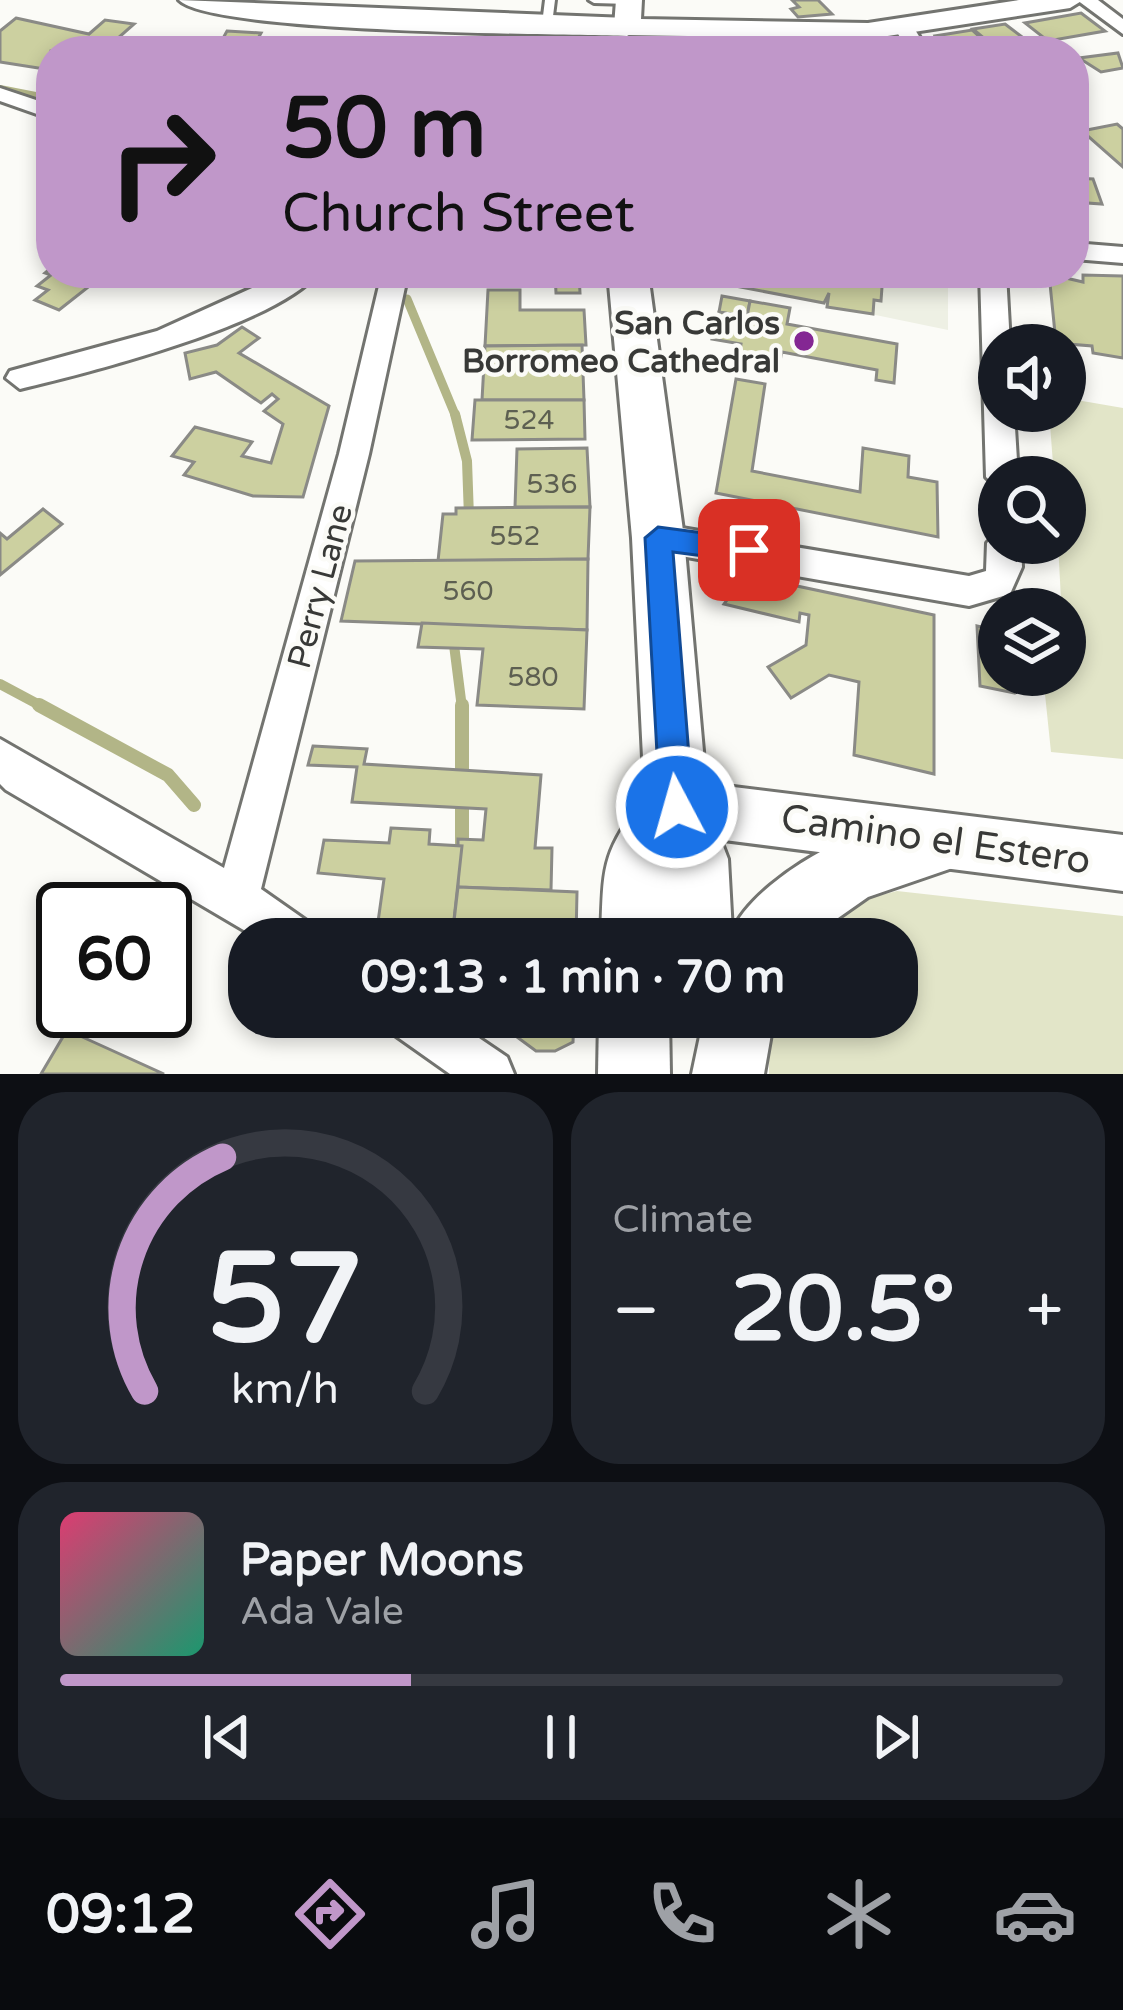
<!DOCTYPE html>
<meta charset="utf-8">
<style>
body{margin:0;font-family:"Varela Round",sans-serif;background:#20242c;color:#f1f3f6;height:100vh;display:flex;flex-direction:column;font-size:45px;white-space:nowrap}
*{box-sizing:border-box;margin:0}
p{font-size:39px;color:#9ea1a6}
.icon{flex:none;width:66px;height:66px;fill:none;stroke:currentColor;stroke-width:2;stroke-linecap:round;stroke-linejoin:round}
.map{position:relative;height:1074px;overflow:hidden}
.sheet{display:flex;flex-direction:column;gap:18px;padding:18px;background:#0d0f14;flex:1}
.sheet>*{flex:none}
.hud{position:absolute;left:36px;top:36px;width:1053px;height:252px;border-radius:48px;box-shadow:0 6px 18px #0003;background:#c097c9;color:#111;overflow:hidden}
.fabs{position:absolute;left:978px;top:324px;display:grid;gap:24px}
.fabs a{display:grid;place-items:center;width:108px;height:108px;border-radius:50%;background:#171b24;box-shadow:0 6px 18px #0003;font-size:60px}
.speed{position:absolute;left:36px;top:882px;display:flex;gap:24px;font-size:60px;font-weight:700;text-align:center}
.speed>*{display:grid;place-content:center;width:156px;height:156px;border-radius:50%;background:#171b24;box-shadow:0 6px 18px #0003;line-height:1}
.speed .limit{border:6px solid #111;border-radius:18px;background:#fff;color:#111}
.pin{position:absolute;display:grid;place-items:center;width:102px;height:102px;color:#fff;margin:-51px;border-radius:24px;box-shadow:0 6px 18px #0006}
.me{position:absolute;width:132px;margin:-66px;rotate:354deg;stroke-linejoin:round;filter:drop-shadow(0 0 9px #0008)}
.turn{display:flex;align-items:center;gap:42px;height:252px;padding:0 48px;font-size:54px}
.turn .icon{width:156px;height:156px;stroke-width:2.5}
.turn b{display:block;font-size:84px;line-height:102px}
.big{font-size:90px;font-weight:800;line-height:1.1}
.sheet .widget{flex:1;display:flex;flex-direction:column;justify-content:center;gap:18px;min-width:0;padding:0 42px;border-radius:48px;background:#20242c}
.sheet .dial{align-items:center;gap:0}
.dial svg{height:312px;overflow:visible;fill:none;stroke:#363941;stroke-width:7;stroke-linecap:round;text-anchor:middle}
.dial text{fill:#f1f3f6;stroke:none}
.song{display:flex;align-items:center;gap:36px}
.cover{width:144px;height:144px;border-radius:18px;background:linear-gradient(135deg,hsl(340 70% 55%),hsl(160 70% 35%))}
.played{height:12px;border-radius:6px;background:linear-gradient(90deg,#c097c9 35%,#363941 35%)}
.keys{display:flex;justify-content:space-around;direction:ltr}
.heat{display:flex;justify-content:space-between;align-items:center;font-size:66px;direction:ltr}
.sheet .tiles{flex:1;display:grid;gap:18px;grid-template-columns:1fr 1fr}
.widget:last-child{grid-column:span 2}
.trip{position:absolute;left:228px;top:918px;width:690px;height:120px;border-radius:48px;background:#171b24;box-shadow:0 6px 18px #0003;font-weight:800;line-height:120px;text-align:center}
.tab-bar{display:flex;height:192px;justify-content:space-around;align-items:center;background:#090b0e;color:#9ea1a6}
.tab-bar .icon{width:84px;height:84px}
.tab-bar .selected{color:#c097c9}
.tab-bar b{font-size:54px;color:#f1f3f6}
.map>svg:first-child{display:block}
.built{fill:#eef0e4}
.green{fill:#e2e5c8}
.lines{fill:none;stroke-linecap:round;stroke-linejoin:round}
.stream-far3{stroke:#b2b587;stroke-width:6}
.stream-far2{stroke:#b2b587;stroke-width:9}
.stream-far1{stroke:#b2b587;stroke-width:10}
.stream{stroke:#b2b587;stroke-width:14}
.building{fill:#ccd0a0;stroke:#8a8a86;stroke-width:3}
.lane-casing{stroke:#737470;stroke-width:6}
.street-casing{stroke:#737470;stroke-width:6}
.secondary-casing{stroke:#737470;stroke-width:6}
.primary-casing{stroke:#737470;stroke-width:6}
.lane{fill:#fff;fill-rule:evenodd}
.street{fill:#fff;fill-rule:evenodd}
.secondary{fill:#fff;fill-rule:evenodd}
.primary{fill:#fff;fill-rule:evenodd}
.route{fill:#1a73e8;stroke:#114b97;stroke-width:3}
.poi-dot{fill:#842793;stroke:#fbfbf7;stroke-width:4.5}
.labels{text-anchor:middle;stroke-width:9;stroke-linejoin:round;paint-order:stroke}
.number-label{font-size:27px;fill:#5d5f51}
.poi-label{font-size:33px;font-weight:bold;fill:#383937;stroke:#fbfbf7;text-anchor:end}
.street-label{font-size:33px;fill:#383937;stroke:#fbfbf7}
.near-street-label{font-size:39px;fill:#383937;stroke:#fbfbf7}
</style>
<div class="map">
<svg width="1123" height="1074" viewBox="0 0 1123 1074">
<rect width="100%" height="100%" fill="#fbfbf7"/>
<!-- built -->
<polygon class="built" points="675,273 948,273 948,330 730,285 676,285"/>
<!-- green -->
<g class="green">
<polygon points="1065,398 1123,408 1123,759 1051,752 1043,675 1065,675 1058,543 1065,543 1065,477 1054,477 1049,411 1065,411"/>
<polygon points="897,891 1123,916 1123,1074 769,1074 769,1017 897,1017 897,939 801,939 843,905"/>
</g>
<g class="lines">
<!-- stream-far3 -->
<polyline class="stream-far3" points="0,88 51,98"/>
<!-- stream-far2 -->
<polyline class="stream-far2" points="407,299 456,417"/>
<!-- stream-far1 -->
<g class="stream-far1">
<polyline points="455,414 467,461 469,517"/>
<polyline points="453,637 462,708"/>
<polyline points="0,684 45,708"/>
</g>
<!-- stream -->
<g class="stream">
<polyline points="39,705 168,775 194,805"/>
<polyline points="462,705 462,851"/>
<polyline points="459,939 460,911"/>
</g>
</g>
<!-- building -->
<g class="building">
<polygon points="792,0 818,0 832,14 798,17 791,9 799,7"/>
<polygon points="1081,13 1105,31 1048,41 1025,23"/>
<polygon points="16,18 89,34 105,20 134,24 118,38 198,40 187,51 51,51 51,70 0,62 0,31"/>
<polygon points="1005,24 1026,40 993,46 973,29"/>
<polygon points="972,30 995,51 943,51 935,36"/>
<polygon points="227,31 261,33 251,51 216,51"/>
<polygon points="450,40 503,41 501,51 437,51 439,43"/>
<polygon points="682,41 757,45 772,51 666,50"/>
<polygon points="1118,53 1123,68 1101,72 1079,58"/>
<polygon points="1117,124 1123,129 1123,167 1082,131"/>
<polygon points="1074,178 1093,179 1102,204 1074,202"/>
<polygon points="51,268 51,273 106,273 59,310 35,300 48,290 37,286 51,275 45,273"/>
<polygon points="555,273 579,273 580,293 556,293"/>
<polygon points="675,273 883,273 881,301 874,300 873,314 827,307 829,293 824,303 730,285 676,285"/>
<polygon points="1049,274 1083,282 1083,275 1123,276 1123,358 1093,353 1092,346 1056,343"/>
<polygon points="488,290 520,290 520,310 584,310 586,345 485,346"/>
<polygon points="722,296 750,301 747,317 719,312"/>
<polygon points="750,301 790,308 787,324 897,344 894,383 876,380 877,370 782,352 778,370 738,362 741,344 712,339 719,312 747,317"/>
<polygon points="242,327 259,338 239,353 329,406 303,497 253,496 184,475 194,462 172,456 195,427 252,442 242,456 271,463 283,424 264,411 278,399 272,394 261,403 216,372 190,379 185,353 217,345"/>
<polygon points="582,345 584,400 482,400 485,346"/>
<polygon points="736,379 765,384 752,471 860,492 863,448 909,456 908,477 937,482 938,537 716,493"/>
<polygon points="475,400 584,400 585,439 472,440"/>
<polygon points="587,448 590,507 515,507 517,449"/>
<polygon points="590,507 588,559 438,561 443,514 456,514 456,508"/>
<polygon points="43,509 62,524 0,575 0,533 7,539"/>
<polygon points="588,559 587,630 341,621 355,561"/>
<polygon points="745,575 934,615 934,774 854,755 859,682 829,675 791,698 768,667 806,645 809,615 800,613 799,622 724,604"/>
<polygon points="422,623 587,630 584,709 477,705 483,649 418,647"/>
<polygon points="977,626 999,631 999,675 1013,675 1014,693 980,686"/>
<polygon points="313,746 367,749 364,764 541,775 535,848 552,848 551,890 458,887 458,839 483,840 486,809 352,802 357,767 308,765"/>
<polygon points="391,828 430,830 429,844 462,846 452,938 376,936 384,879 318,873 324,840 389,843"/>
<polygon points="458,887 577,892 576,939 482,939 454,921"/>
<polygon points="490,1017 574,1017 573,1042 555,1051 536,1051"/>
<polygon points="67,1030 164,1074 41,1074"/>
</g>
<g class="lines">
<defs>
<g id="lane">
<polygon points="545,0 555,0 552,24 547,27 542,24"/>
<polygon points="589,0 633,0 634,1 629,4 594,3"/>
</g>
<g id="street">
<polygon points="1077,0 1098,0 1123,19 1123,34"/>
<polygon points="904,21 911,23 928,51 908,51 894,27"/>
<polygon points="0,88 51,105 51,119 0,101"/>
<polygon points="1074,243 1123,247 1123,263 1074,259"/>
<path d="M285,273h33c-42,52 -230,100 -298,116l-14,-11 4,-7 147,-40z"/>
<polygon points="382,273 408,273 369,454 261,889 311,924 318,939 259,939 6,790 0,784 0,739 224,868 339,454"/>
<polygon points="980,273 1006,273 1010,345 999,345 999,411 1014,411 1018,477 999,477 999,489 986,477"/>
<polygon points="658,524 969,576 986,571 987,543 999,531 999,543 1021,543 1022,567 1010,594 969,606 658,552 646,548 641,538 646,528"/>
<polygon points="385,1017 448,1017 507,1057 514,1074 450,1074 392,1033"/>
</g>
<g id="secondary">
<polygon points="616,0 642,0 641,19 868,23 1019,0 1083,0 1070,8 868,39 627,35 614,27"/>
<polygon points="677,780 1123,835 1123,891 677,834 658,826 650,807 658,788"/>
</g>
<g id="primary">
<path d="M179,0l448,18 15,9 -15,9c-66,-2 -417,-3 -448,-36z"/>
<path d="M608,273h40l36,265 24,269 20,52 4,73c25,-61 175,-138 235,-113l10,22 -10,22 -99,34 -60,42h-207c3,-72 -1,-84 44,-142l-13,-259z"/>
<polygon points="599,1017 669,1017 670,1074 598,1074"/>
<polygon points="704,1017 774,1017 764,1074 692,1074"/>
</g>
</defs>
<!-- lane casing -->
<use href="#lane" class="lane-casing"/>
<!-- street casing -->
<use href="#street" class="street-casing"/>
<!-- secondary casing -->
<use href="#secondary" class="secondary-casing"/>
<!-- primary casing -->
<use href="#primary" class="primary-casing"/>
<!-- lane -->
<use href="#lane" class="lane"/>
<!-- street -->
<use href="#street" class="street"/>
<!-- secondary -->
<use href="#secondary" class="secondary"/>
<!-- primary -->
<use href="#primary" class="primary"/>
</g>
<!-- route -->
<polygon class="route" points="658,527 749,539 763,550 749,562 673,552 693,807 689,819 677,824 665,819 660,807 645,538"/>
<!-- markers -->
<circle class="poi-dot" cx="804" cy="341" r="12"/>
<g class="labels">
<!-- number labels -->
<g class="number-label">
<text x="529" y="429">524</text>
<text x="552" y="493">536</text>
<text x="515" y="545">552</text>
<text x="468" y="600">560</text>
<text x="533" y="686">580</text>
</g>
<!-- poi labels -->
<g class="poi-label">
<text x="780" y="334">San Carlos<tspan x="780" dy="38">Borromeo Cathedral</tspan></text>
</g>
<!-- street labels -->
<g class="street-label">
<text transform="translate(319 586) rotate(-75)" y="12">Perry Lane</text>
</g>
<!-- near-street labels -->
<g class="near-street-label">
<text transform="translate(936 838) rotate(8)" y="14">Camino el Estero</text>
</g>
</g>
</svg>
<div class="fabs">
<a><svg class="icon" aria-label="sound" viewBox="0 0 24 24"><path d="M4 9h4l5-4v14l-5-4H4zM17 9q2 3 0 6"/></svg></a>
<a><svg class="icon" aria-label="search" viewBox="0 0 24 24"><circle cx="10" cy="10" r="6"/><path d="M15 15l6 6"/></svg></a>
<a><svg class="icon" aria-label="layers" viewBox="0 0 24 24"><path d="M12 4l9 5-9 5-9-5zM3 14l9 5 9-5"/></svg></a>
</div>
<div class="speed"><div class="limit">60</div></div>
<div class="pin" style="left:749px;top:550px;background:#d93025"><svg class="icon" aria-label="arrive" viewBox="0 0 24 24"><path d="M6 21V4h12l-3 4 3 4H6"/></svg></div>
<svg class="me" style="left:677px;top:807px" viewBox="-20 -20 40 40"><circle r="17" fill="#1a73e8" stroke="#fff" stroke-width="3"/><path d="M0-11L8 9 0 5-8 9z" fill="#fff"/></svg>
<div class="trip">09:13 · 1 min · 70 m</div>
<div class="hud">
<div class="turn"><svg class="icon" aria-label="right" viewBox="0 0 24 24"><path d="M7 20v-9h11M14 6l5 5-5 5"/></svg><div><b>50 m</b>Church Street</div></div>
</div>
</div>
<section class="sheet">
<div class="tiles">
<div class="widget dial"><svg viewBox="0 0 100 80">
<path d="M14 69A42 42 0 1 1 86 69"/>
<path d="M14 69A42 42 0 0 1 34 9" stroke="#c097c9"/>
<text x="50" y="56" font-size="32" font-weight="700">57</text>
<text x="50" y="72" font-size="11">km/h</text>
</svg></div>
<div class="widget"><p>Climate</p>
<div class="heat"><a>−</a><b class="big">20.5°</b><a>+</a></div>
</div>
<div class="widget">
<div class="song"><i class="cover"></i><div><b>Paper Moons</b><p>Ada Vale</p></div></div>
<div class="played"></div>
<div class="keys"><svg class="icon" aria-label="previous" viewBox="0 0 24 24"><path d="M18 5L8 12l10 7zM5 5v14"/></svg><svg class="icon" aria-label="pause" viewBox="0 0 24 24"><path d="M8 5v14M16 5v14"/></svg><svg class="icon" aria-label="next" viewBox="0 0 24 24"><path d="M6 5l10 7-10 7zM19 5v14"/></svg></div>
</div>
</div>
</section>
<nav class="tab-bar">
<b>09:12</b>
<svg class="icon selected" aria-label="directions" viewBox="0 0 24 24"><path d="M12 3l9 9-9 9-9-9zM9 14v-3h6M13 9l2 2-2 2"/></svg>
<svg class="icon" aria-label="music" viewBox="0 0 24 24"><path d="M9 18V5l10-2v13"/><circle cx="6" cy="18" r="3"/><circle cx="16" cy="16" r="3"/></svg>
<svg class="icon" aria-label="phone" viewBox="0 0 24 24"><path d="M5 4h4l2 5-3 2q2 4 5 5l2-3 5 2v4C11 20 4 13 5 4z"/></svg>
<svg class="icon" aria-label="climate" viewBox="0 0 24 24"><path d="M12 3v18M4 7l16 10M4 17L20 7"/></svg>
<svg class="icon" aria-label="car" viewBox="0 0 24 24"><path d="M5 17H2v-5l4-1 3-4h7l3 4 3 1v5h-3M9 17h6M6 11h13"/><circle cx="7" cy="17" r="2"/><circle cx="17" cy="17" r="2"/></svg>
</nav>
